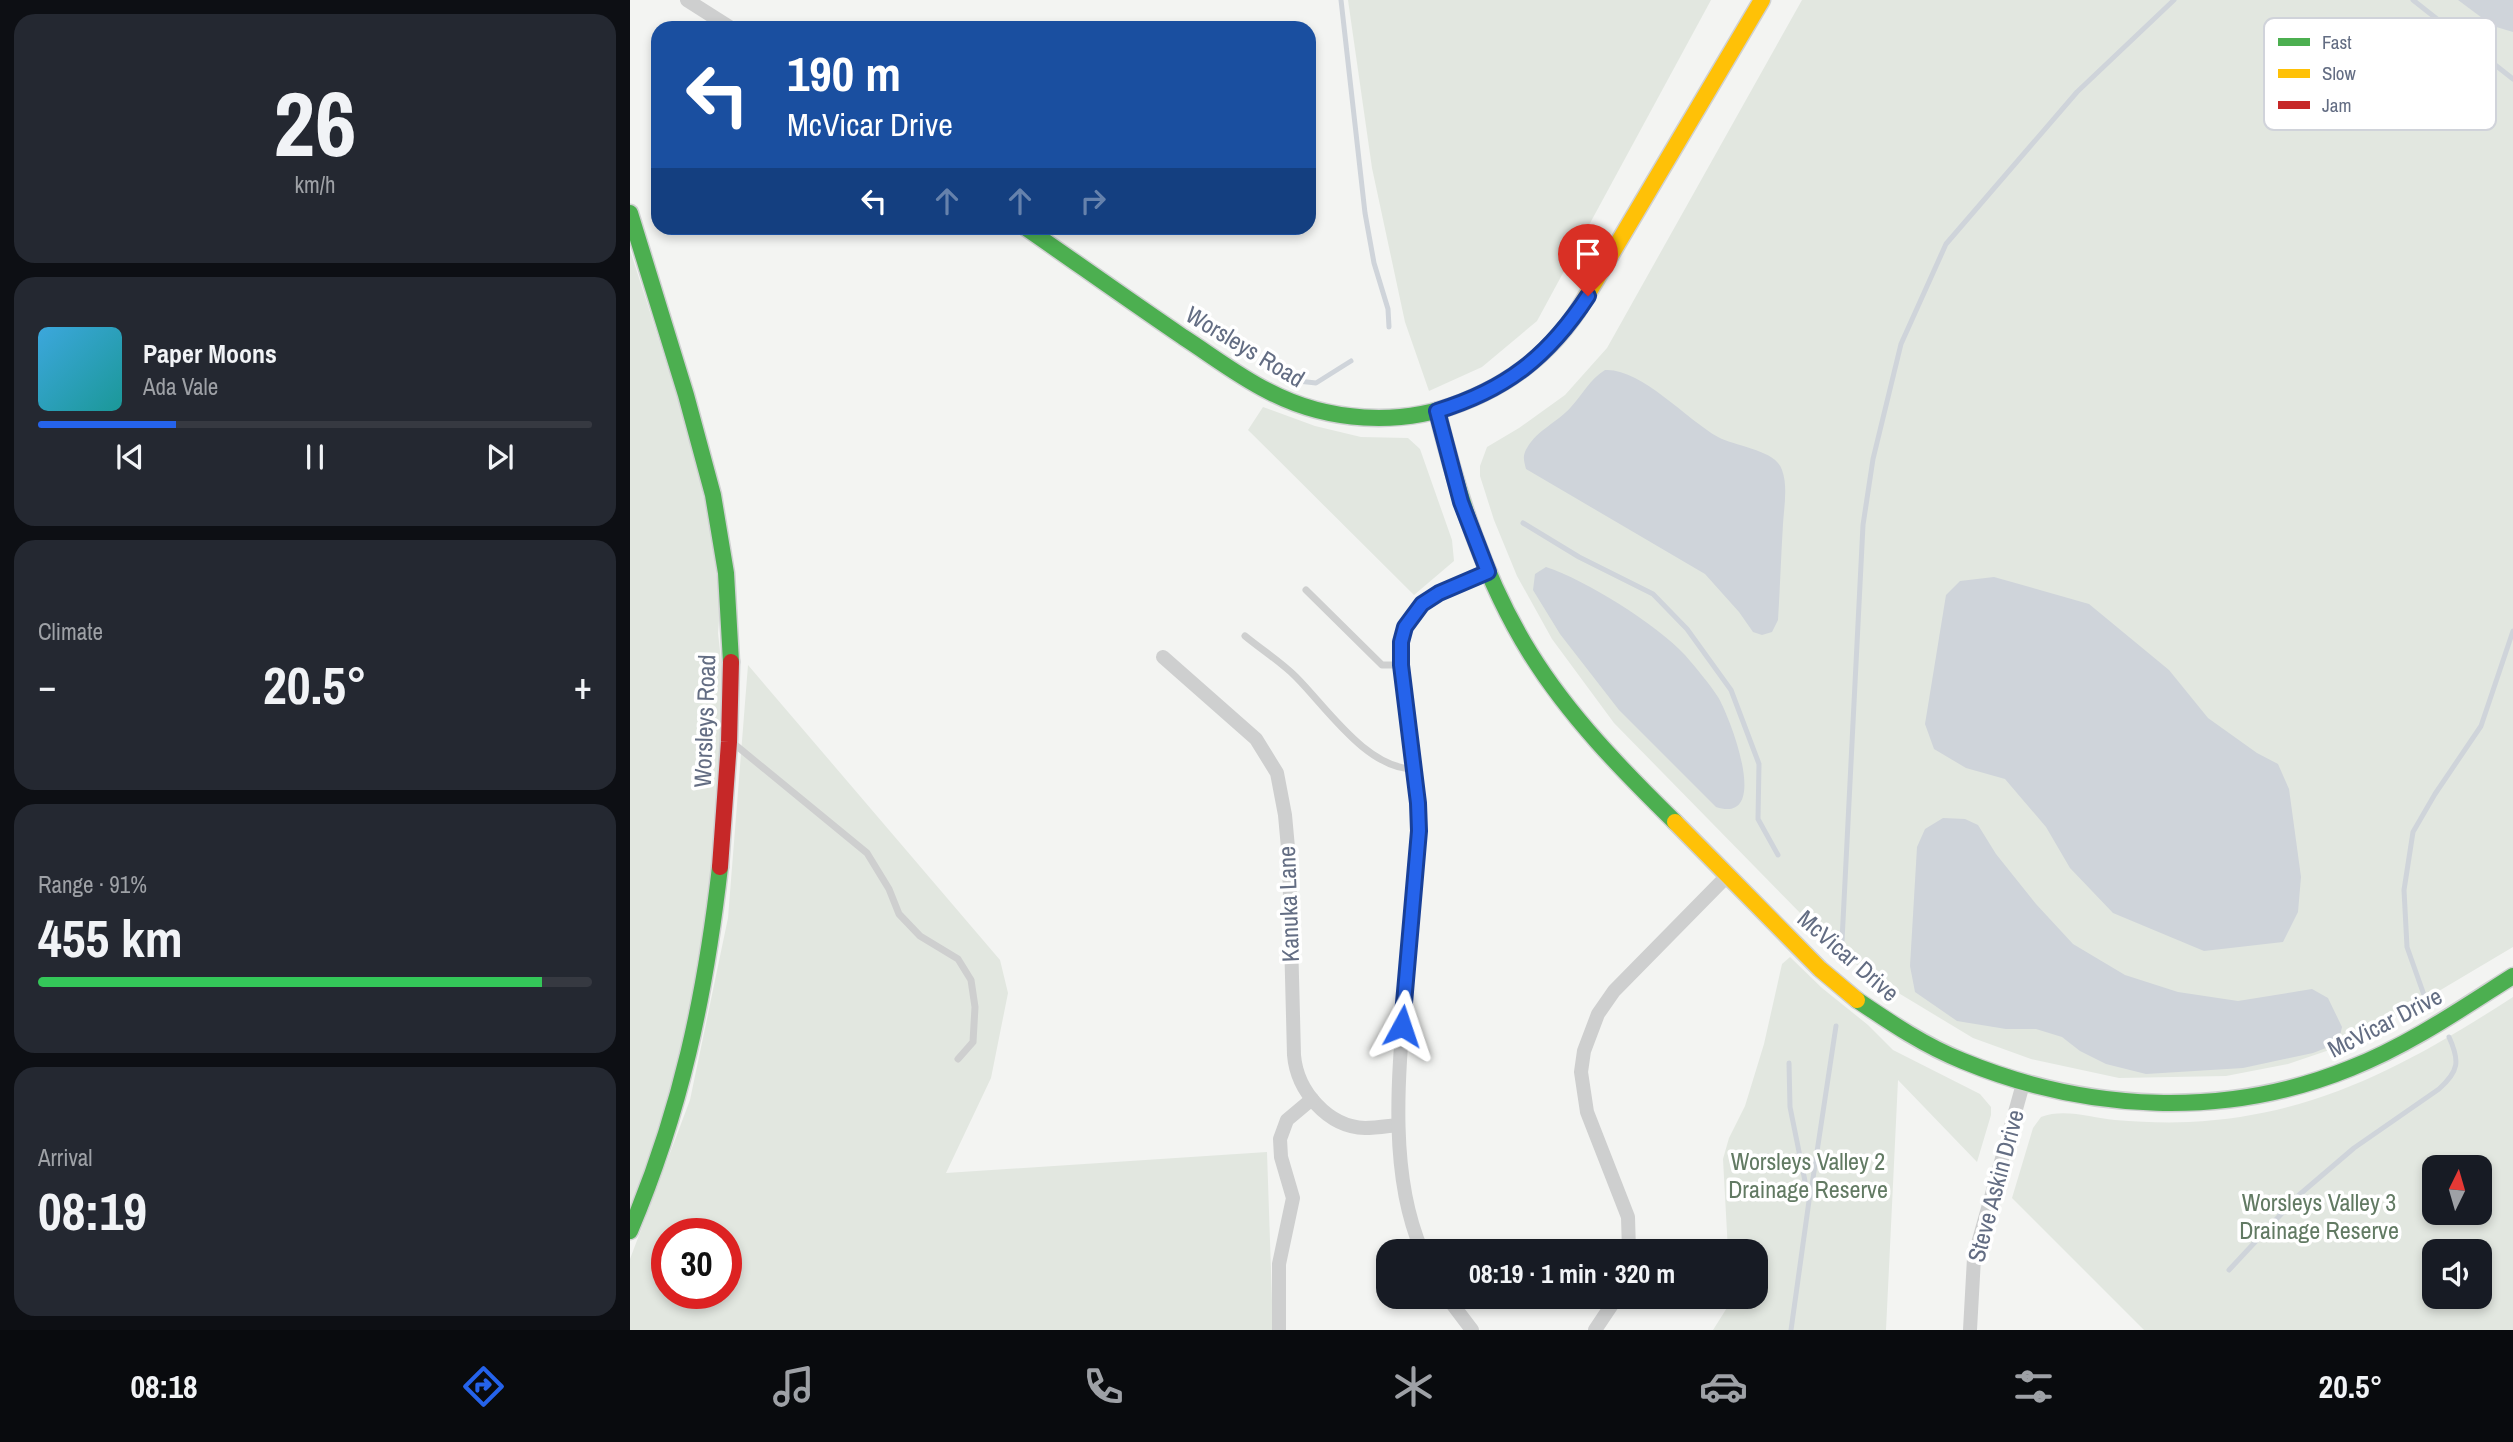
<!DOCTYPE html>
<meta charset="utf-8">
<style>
body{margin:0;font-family:"Archivo Narrow",sans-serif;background:#242831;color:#f1f3f6;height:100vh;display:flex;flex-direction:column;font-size:26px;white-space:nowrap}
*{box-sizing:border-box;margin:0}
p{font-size:23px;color:#9ea1a6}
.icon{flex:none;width:38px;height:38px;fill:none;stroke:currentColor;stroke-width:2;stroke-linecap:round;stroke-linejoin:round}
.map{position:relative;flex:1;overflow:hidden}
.sheet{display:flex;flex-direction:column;gap:14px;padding:14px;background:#0d0f14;width:630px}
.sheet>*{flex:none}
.top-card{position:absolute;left:21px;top:21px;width:665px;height:214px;border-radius:21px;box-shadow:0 4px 10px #0003;background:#1a4fa0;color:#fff;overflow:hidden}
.needle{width:46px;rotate:5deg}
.tools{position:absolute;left:1792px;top:1155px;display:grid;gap:14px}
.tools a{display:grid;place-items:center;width:70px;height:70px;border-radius:14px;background:#171b24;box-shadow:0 4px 10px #0003;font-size:35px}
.speed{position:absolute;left:21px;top:1218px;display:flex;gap:14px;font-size:35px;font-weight:700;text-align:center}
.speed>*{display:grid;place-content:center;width:91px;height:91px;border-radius:50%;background:#171b24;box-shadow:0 4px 10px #0003;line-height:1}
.speed .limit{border:10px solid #d22;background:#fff;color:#111}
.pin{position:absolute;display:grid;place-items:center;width:60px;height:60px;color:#fff;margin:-72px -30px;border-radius:50% 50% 50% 0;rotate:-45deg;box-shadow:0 0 7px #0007}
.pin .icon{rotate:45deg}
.me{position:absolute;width:77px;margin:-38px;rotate:5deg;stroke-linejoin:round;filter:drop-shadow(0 0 5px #0008)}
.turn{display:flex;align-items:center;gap:24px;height:147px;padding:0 21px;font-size:32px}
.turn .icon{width:91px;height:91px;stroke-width:2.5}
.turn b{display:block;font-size:49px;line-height:60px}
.lanes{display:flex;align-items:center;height:66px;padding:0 21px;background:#0003;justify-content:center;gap:35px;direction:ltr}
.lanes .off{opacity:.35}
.big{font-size:52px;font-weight:800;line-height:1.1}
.sheet .card{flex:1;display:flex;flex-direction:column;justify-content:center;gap:10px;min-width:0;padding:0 24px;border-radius:21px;background:#242831}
.sheet .dial{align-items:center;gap:0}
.dial b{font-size:91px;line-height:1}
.song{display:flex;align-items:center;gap:21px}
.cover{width:84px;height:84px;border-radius:10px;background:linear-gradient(135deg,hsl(200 70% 55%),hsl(180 70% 35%))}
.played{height:7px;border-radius:4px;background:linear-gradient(90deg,#2563eb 25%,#363941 25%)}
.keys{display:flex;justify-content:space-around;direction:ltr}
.heat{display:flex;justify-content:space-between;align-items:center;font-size:38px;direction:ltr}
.charge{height:10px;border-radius:5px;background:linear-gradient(90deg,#34c759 91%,#363941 0)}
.trip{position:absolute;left:746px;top:1239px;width:392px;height:70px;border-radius:21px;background:#171b24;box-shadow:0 4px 10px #0003;font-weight:800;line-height:70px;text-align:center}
.dock{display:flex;height:112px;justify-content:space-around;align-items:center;background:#090b0e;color:#9ea1a6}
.dock .icon{width:49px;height:49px}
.dock .selected{color:#2563eb}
.dock b{font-size:32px;color:#f1f3f6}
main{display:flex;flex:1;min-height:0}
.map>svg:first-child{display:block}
.green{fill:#e2e7e0;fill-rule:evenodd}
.water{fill:#cfd4da}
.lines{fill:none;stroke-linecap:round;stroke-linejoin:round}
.stream{stroke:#cfd4da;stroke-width:5}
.fast-casing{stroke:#d0d1d2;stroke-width:19}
.slow-casing{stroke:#d0d1d2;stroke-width:19}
.jam-casing{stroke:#d0d1d2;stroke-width:19}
.lane{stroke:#cecfcf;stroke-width:7}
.street{stroke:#cecfcf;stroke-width:14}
.fast{stroke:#4caf50;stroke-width:16}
.slow{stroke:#ffc107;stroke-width:16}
.jam{stroke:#c62828;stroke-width:16}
.route-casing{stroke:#184099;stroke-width:18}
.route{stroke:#2563eb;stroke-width:12}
.labels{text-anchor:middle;stroke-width:7;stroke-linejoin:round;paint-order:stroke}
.street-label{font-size:24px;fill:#636d83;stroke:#fff}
.park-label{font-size:24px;fill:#627a63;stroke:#fff}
.key{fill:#fff;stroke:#d0d3da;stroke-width:2}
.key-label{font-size:19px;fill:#636d83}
</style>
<main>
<section class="sheet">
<div class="card dial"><b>26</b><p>km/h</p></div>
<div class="card">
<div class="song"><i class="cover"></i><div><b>Paper Moons</b><p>Ada Vale</p></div></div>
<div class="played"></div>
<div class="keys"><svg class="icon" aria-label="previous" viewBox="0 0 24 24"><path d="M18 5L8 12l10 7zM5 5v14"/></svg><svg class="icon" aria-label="pause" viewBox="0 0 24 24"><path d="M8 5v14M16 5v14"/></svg><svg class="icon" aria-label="next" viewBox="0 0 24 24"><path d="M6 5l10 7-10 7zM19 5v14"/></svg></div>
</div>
<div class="card"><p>Climate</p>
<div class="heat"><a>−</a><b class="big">20.5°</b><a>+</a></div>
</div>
<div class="card"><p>Range · 91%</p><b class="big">455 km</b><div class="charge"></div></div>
<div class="card"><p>Arrival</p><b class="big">08:19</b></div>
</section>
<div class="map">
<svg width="1883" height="1330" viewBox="0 0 1883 1330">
<rect width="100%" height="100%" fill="#f3f4f2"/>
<!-- green -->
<g class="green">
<polygon points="718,0 1081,0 907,321 852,367 799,391 775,322 742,168"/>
<polygon points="1172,0 1883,0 1883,947 1723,1042 1658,1064 1596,1076 1489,1078 1401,1059 1343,1038 1237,974 1176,919 984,723 922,639 887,576 864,520 850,476 850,466 857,447 889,428 935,395 977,348"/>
<polygon points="0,250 60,436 83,537 90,608 88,633 100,741 71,1003 0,1231"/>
<polygon points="633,407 685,426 731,437 778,438 790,449 822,540 824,561 784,595 618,430"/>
<path d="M118,665l252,295 8,33 -17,85 -45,95 321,-21 6,178h-643v-71l60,-159 38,-182zM37,1234h59v59h-59z"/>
<polygon points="1160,957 1192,988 1238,1025 1263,1050 1350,1094 1361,1107 1361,1115 1347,1162 1268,1080 1256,1330 1083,1330 1100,1303 1102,1297 1125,1297 1125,1251 1098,1251 1093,1159 1099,1138 1115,1106 1134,1044 1152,964"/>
<path d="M1883,997v333h-369l-132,-132 21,-70 8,-11c24,-9 50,1 74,3 25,2 49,3 74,2 127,-6 220,-58 324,-125zM1804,1167h46v46h-46zM1804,1251h46v46h-46z"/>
</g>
<!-- water -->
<g class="water">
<polygon points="1828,0 1883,0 1883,32 1863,26"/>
<path d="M975,370c36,-2 81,49 113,67 19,10 58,13 64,33 6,16 2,37 1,54 -2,32 -3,64 -5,96l-6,12 -10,3 -9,-3 -14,-20 -34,-38 -179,-105c-2,-8 -4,-13 1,-21 10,-18 31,-26 44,-41 12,-13 19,-28 34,-37z"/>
<path d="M916,567c40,13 110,57 139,88 11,13 24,28 33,42 12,20 54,128 -2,110l-97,-97 -59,-76 -27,-44 2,-16z"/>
<polygon points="1364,577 1459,604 1539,670 1578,718 1627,753 1648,764 1659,789 1671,877 1668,912 1653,942 1574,951 1483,913 1440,868 1416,827 1375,779 1336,768 1304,749 1295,724 1316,595 1330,581"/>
<polygon points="1313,818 1335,819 1348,825 1366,854 1406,904 1443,944 1495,975 1548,992 1608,1001 1682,989 1698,998 1712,1027 1710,1036 1701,1046 1683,1053 1613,1068 1516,1074 1476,1064 1450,1051 1432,1037 1406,1029 1376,1029 1327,1021 1285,992 1280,966 1287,847 1295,829"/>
</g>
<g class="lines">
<!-- stream -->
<g class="stream">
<polyline points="711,0 735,213 744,263 758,309 759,327"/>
<polyline points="1783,0 1883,79"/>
<polyline points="659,380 686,383 721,361"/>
<polyline points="893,523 949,557 1023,594 1057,629 1101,690 1129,764 1128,819 1148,855"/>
<polyline points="1212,941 1233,525 1243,459 1271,344 1316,244 1447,92 1544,0"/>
<polyline points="1794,995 1777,947 1774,890 1783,832 1805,794 1851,726 1883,631"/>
<polyline points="1159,1063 1160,1107 1179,1201 1161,1330"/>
<polyline points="1180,1198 1206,1026"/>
<path d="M1599,1270l70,-75 55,-47 85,-59c20,-18 21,-28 10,-52"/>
</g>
<defs>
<g id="fast">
<polyline points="0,213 56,395 83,495 96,573 101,662"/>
<path d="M396,228c52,36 104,73 157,109 28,18 55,39 85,54 59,31 132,36 195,11 48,-19 85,-47 114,-90"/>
<path d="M807,411c21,84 47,168 93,242 39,63 92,117 145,169"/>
<path d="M1227,1000c34,23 68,46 106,61 124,51 263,58 388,7 58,-23 110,-59 162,-92"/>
<path d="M0,1231c51,-121 75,-234 90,-364"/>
</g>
<g id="slow">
<polyline points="947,312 1132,0"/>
<polyline points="1045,822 1190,969 1227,1000"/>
</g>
<polyline id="jam" points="90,867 99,742 101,662"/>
</defs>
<!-- fast casing -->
<use href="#fast" class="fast-casing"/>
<!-- slow casing -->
<use href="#slow" class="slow-casing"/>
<!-- jam casing -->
<use href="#jam" class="jam-casing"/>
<!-- lane -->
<g class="lane">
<polyline points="676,590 752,665 770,665"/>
<path d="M615,636c17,14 36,26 51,41 31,31 71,92 118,92"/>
<polyline points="103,743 237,853 259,889 269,914 290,936 328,959 341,980 345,1007 343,1042 328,1059"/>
</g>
<!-- street -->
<g class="street">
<polyline points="57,0 101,28"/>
<path d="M533,657l93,82 21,34 8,42 4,44 5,196c3,36 34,72 71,73 11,0 23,-2 33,-3"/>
<path d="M792,1251c-33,-76 -24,-174 -17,-254 5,-56 10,-111 14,-166l-1,-28 -18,-138 1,-24 3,-14 18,-23 17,-11 49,-21"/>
<polyline points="999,1251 998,1217 957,1112 951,1072 954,1051 968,1014 984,991 1098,875"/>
<polyline points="817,1297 842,1330"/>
<polyline points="649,1330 649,1264 663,1198 651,1157 650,1139 657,1120 682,1099"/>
<polyline points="965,1330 987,1297"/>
<polyline points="1340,1330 1344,1258 1393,1084"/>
</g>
<!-- fast -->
<use href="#fast" class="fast"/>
<!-- slow -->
<use href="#slow" class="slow"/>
<!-- jam -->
<use href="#jam" class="jam"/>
</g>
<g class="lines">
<defs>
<path id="route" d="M772,1026l17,-195 -1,-28 -17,-138v-23l4,-15 17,-23 17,-11 49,-21 -27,-70 -24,-91c69,-21 111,-54 151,-115"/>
</defs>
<!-- route casing -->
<use href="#route" class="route-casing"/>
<!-- route -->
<use href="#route" class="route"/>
</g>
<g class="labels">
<!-- street labels -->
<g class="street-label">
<text transform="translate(615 347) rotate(31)" y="8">Worsleys Road</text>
<text transform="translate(75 721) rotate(-88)" y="8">Worsleys Road</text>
<text transform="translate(659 904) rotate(-92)" y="8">Kanuka Lane</text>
<text transform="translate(1218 956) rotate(41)" y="8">McVicar Drive</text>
<text transform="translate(1755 1023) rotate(-27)" y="8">McVicar Drive</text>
<text transform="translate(1366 1186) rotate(-75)" y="8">Steve Askin Drive</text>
</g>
<!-- park labels -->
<g class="park-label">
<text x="1178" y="1170">Worsleys Valley 2<tspan x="1178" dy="28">Drainage Reserve</tspan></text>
<text x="1689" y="1211">Worsleys Valley 3<tspan x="1689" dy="28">Drainage Reserve</tspan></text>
</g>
</g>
<!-- legend -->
<rect x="1634" y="18" width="232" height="112" rx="10" class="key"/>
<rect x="1648" y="38" width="32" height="8" fill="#4caf50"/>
<rect x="1648" y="69" width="32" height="9" fill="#ffc107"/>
<rect x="1648" y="101" width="32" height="8" fill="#c62828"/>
<g class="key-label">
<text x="1692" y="49">Fast</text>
<text x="1692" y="80">Slow</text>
<text x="1692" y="112">Jam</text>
</g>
</svg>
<div class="tools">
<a><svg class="needle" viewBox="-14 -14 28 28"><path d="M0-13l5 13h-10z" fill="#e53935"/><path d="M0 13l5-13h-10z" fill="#9ea1a6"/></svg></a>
<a><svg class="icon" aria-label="sound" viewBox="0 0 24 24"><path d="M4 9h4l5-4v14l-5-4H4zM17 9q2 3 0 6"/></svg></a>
</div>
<div class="speed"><div class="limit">30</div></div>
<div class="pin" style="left:958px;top:296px;background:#d93025"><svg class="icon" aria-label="arrive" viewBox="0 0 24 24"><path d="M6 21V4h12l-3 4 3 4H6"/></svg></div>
<svg class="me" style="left:772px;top:1026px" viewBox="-20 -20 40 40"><path d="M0-17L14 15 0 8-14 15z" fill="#2563eb" stroke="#fff" stroke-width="4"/></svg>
<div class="trip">08:19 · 1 min · 320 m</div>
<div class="top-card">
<div class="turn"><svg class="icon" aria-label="left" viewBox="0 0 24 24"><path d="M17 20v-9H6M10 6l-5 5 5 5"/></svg><div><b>190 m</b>McVicar Drive</div></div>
<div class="lanes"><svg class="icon" aria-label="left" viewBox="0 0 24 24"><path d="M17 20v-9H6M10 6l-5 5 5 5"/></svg><svg class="icon off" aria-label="ahead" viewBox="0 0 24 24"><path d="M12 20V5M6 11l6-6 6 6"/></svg><svg class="icon off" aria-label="ahead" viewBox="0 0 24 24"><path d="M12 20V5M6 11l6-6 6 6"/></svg><svg class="icon off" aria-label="right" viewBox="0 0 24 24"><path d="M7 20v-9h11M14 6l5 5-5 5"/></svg></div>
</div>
</div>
</main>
<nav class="dock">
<b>08:18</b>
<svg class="icon selected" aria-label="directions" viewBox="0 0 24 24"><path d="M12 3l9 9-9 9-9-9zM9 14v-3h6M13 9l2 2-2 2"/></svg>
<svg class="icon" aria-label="music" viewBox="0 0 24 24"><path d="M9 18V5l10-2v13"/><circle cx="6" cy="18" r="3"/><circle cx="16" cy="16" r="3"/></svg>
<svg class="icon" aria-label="phone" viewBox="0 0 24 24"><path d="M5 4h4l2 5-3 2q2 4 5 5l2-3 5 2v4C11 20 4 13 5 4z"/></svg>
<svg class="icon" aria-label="climate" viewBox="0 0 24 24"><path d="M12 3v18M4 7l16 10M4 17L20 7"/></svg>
<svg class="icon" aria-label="car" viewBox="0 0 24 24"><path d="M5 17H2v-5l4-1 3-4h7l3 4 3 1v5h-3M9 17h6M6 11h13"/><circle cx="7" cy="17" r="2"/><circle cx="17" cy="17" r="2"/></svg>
<svg class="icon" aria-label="filters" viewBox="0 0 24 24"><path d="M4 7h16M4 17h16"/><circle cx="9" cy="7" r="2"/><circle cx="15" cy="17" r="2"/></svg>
<b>20.5°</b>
</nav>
